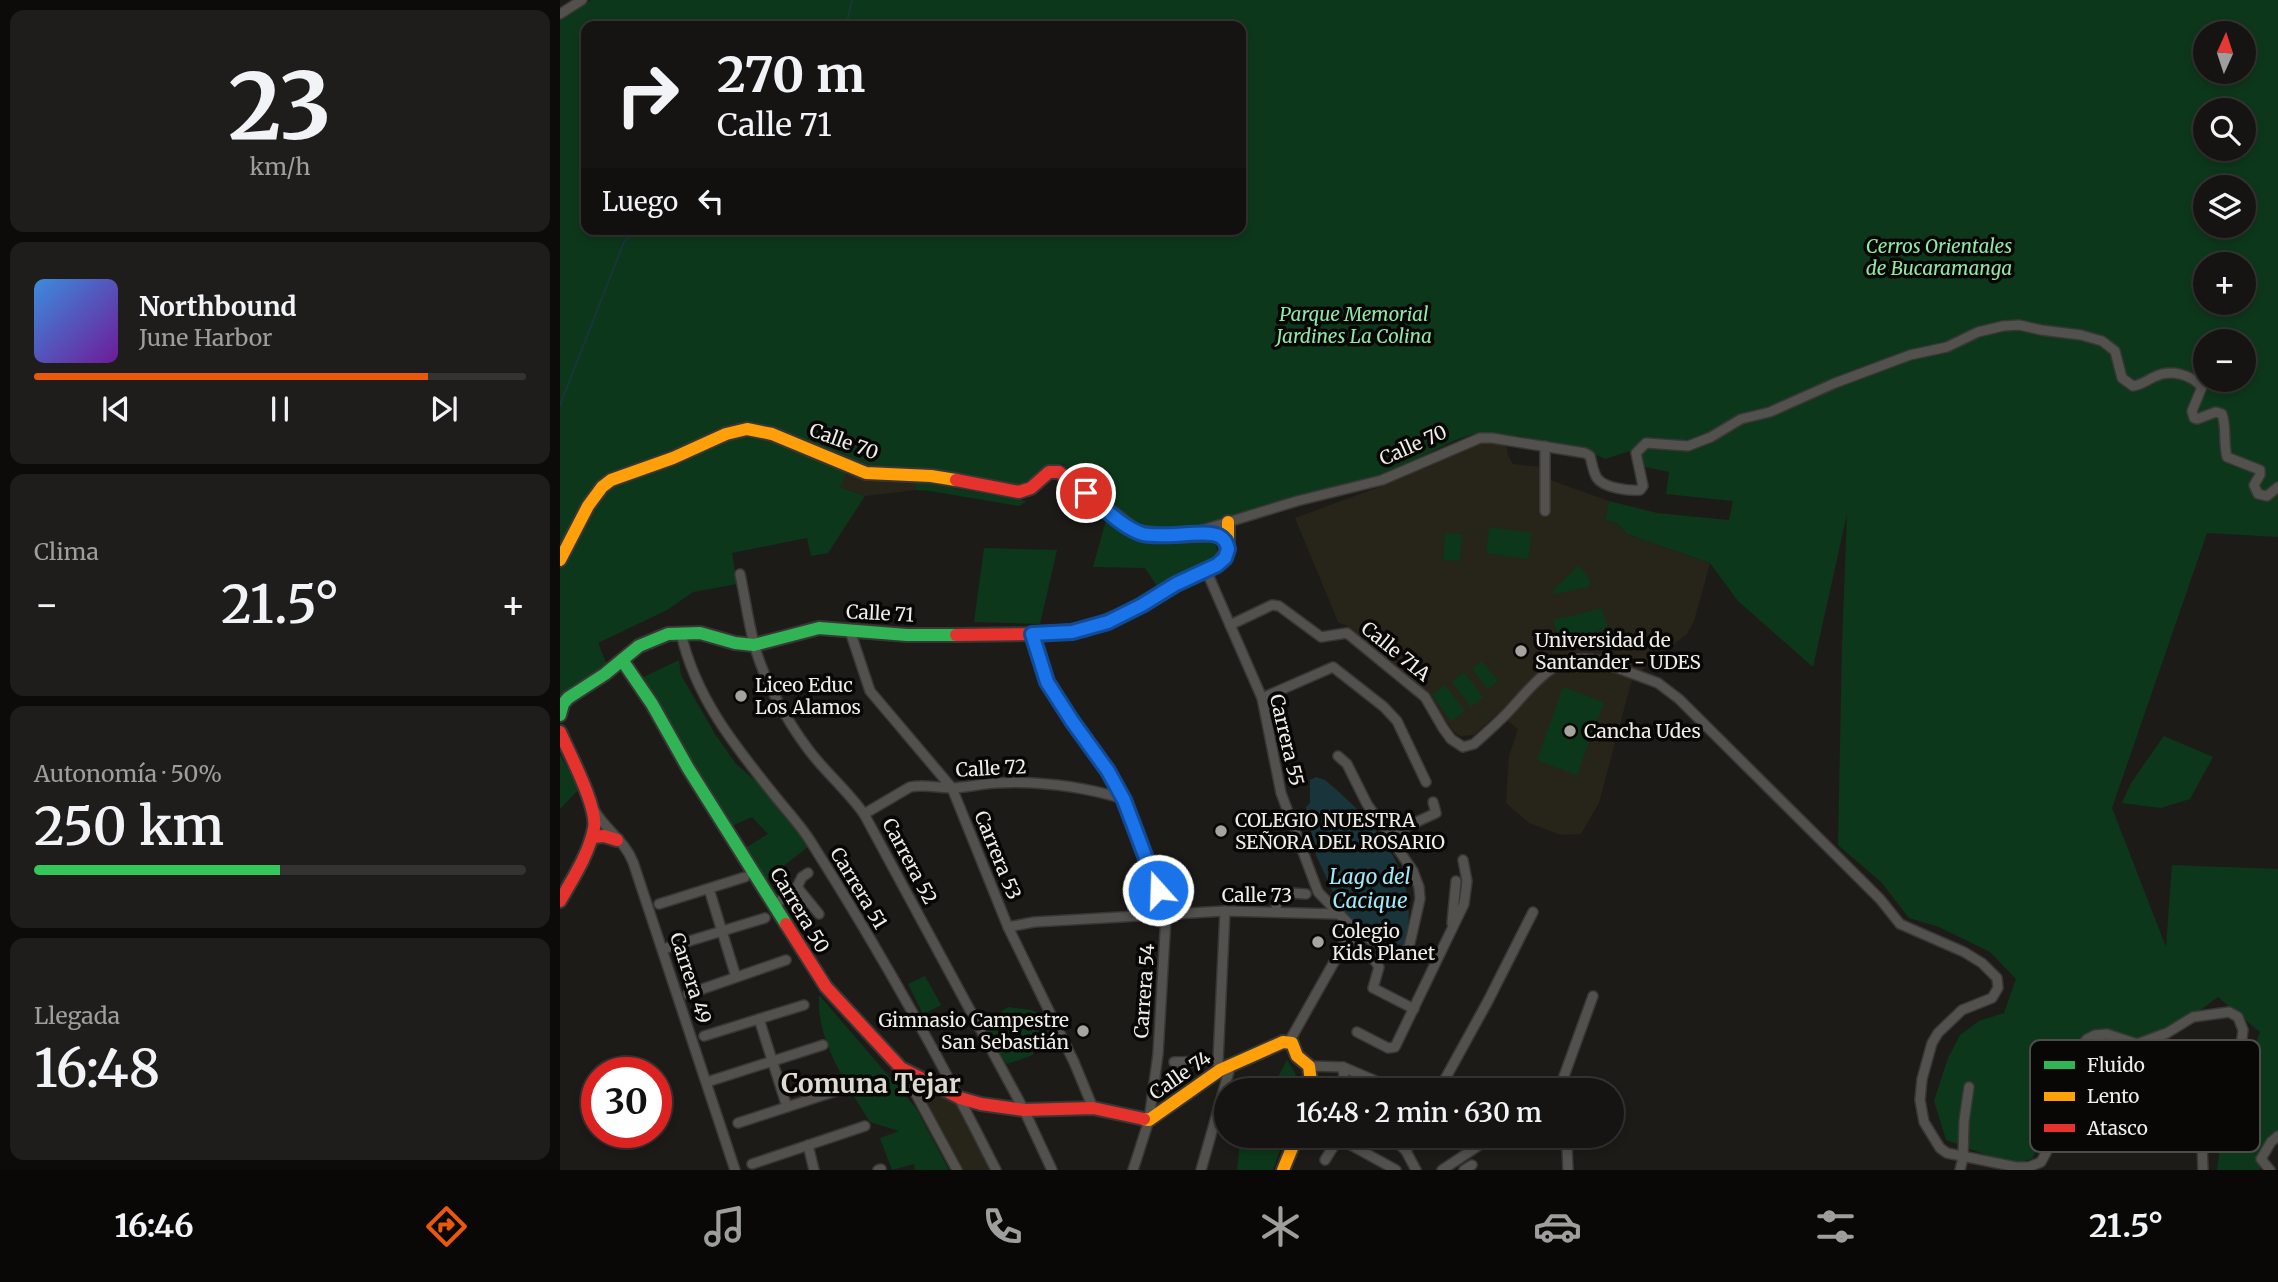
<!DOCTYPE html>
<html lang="es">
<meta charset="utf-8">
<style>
body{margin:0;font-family:Merriweather,serif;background:#1f1d1b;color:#f1f3f6;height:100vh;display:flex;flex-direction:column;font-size:26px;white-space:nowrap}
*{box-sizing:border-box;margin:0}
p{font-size:23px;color:#9e9e9f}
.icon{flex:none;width:38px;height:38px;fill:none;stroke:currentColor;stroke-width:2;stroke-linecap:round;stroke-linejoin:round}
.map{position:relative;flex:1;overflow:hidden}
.details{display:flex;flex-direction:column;gap:10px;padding:10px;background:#0c0b0a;width:560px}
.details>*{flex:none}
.banner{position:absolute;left:21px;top:21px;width:665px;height:214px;border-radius:14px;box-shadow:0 4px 10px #0003,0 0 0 2px #353332;background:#161412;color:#f1f3f6;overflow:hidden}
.needle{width:46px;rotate:3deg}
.buttons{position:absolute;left:1633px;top:21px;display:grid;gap:14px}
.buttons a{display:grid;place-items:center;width:63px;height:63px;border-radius:50%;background:#161412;box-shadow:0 4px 10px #0003,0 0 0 2px #353332;font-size:35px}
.speed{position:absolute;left:21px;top:1057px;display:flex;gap:14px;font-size:35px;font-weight:700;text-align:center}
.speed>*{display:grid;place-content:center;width:91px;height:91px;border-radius:50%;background:#161412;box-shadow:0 4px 10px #0003,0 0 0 2px #353332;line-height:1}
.speed .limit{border:10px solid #d22;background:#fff;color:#111}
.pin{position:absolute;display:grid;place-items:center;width:60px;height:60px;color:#fff;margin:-30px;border:4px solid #fff;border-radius:50%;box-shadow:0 2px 7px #0007}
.me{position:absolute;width:77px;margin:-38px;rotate:340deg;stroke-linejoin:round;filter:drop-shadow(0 0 5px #0008)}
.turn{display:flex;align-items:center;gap:24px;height:147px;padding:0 21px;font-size:32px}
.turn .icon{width:91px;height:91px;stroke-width:2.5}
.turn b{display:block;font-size:49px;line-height:60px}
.then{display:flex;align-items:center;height:66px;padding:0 21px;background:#0003;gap:14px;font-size:26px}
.big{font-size:52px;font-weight:600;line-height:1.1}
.details .widget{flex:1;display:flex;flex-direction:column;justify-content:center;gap:10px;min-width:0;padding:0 24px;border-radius:14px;background:#1f1d1b}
.details .dial{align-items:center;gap:0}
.dial b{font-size:91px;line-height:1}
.song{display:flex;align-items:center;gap:21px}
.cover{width:84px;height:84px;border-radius:10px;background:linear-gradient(135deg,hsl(210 70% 55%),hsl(280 70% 35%))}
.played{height:7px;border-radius:4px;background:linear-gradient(90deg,#ea580c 80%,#353332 80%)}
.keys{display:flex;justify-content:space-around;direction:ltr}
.heat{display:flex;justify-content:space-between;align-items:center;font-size:38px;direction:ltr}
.charge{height:10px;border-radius:5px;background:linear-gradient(90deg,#34c759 50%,#353332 0)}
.trip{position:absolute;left:654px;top:1078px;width:410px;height:70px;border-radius:35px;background:#161412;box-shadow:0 4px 10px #0003,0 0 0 2px #353332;font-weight:600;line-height:70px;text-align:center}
.tabs{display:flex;height:112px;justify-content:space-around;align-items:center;background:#090807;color:#9e9e9f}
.tabs .icon{width:49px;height:49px}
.tabs .selected{color:#ea580c}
.tabs b{font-size:32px;color:#f1f3f6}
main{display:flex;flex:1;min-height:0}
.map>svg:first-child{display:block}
.built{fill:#272419}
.green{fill:#0d371b;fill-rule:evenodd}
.water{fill:#19353b}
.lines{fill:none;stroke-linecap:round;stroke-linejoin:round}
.stream{stroke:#19353b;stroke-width:2}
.street-casing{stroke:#393735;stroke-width:12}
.fast-casing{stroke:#393735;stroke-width:16}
.slow-casing{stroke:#393735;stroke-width:16}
.jam-casing{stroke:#393735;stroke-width:16}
.street{stroke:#52514e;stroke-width:9}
.fast{stroke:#30b455;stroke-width:12}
.slow{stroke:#ff9f0a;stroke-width:12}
.jam{stroke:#e5322d;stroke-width:12}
.route-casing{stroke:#114b97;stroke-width:18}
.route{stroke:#1a73e8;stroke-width:12}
.poi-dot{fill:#a5a49f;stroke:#080705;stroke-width:2.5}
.labels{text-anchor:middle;stroke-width:7;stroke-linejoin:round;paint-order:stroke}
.park-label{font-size:19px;font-style:italic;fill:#90e8a4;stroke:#080705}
.street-label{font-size:19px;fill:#eeede8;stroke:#080705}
.poi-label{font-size:19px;fill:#eeede8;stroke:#080705;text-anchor:start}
.water-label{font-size:21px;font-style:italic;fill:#9fe8f8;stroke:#080705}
.district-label{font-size:26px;font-weight:bold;fill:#dddad1;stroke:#080705}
.key{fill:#080705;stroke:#4d4c49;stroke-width:2}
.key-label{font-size:19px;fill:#eeede8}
</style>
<main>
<section class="details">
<div class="widget dial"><b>23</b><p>km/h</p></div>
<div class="widget">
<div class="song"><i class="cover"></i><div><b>Northbound</b><p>June Harbor</p></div></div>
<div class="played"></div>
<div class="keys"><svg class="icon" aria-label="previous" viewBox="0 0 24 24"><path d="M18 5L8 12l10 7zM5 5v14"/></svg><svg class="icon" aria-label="pause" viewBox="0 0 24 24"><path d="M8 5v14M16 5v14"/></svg><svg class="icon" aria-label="next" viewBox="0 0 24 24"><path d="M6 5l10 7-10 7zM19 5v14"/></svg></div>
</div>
<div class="widget"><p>Clima</p>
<div class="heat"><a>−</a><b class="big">21.5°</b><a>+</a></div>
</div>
<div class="widget"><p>Autonomía · 50%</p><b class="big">250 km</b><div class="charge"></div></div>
<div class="widget"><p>Llegada</p><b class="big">16:48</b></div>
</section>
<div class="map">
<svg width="1718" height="1170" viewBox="0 0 1718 1170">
<rect width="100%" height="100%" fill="#1d1b18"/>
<!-- built -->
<g class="built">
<polygon points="930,442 946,443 948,455 953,464 981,467 982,477 1049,501 1045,520 1057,523 1067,534 1150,563 1134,621 1127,634 1084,668 1071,683 1039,803 1021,834 1001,835 969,823 946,803 949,756 958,729 938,713 914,735 901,736 895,733 867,695 791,628 778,622 735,518 822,486 915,444"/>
<polygon points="285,474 316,481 354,480 356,490 305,496 280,487"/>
<polygon points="349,1075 399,1100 432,1170 400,1170"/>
</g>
<!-- green -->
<g class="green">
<path d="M31,0h1687v537l-71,-4 -95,275 54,139 6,-82 106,4v271l-7,7 -11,23h-43l5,-36 38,-102 -42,-35 -56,41v-9c-23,15 -43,10 -68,3l-17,18 -9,33 -36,76 -21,5 -65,-24 -12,-39 14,-43 12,-23 19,-14 25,-8 12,-34 -26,-27 -51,-25 -30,-9 -28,-36 -43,-37 4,-200 5,-131 -34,153 -75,-66 -28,-38 -83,-29 -10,-11 -12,-3 4,-19 48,12 72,7 4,-19 -67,-7 3,-22 -33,-7 -6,-14 -25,8c-22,-12 -100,-28 -125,-26 -24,2 -67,31 -93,40 -45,16 -93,24 -139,38 -39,12 -66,26 -108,16l-77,-63c-29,-3 -25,16 -47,24l-143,-20 -21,-8 -12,27 25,9 -37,57 -17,3 -4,-18 -75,15 5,31 -44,8 -26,18 -69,33 9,22 -47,31v-676zM26,26h655v203h-655zM1645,33h39v39h-39zM1645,110h39v39h-39zM1645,187h39v39h-39zM1645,264h39v39h-39zM1645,341h39v39h-39z"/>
<polygon points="354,481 467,501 459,506 370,491 356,490"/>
<polygon points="547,517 568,533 582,538 651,538 655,542 658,553 651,562 621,573 597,586 585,568 533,567"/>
<polygon points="929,527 972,533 968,559 926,553"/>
<polygon points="885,533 902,534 900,561 883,560"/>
<polygon points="424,548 497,550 480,624 414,622"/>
<polygon points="1019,565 1028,577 1031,586 995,594 993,590"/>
<polygon points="1042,608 1048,629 999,641 993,620"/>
<polygon points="119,660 121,675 155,734 176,764 208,791 249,846 202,883 182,850 208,834 192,817 165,829 71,683"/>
<polygon points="922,661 938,681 928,689 912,669"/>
<polygon points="904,672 923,697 911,707 892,682"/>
<polygon points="885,685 905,711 891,721 872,695"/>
<polygon points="1003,687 1044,702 1017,775 977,760"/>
<polygon points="1604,736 1653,757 1630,799 1601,808 1562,803 1571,783"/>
<polygon points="0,755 19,789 0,809"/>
<polygon points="365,976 381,1005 363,1014 348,984"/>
<path d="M259,995l97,113 33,62h-34l-1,-6 -22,6 -12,-32 19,-7 -29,-9c-23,-38 -54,-81 -51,-127z"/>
<polygon points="448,1007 471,1010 486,1016 490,1028 488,1040 473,1035 473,1055 447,1064 421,1026"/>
<polygon points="727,1060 735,1073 739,1090 711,1090"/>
<polygon points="685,1136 725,1136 713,1170 677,1170 680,1142"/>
</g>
<!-- water -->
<path class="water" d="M756,777l9,3c50,42 98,94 80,164l-3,2 -53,-27 -8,-9 -25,-55 -10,-48 4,-4v-23z"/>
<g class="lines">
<!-- stream -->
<g class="stream">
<polyline points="286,26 292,0"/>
<polyline points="0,405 64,242 77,229"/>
</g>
<defs>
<g id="street">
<polyline points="0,14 22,0"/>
<polyline points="985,511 985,446"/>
<path d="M639,531l98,-30 85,-21 98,-42h12l93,15 5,3c2,7 3,16 7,22 7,10 32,13 43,12l3,-4 -7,-33 10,-10 42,3 23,-9 30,-18 29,-7 65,-29 75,-28 37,-8 31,-15 25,-6 16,-1 22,5 40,5 21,6 13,10 7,27 11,8c8,-1 13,-5 21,-9 17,-8 36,-3 48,10l-10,24 2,7 3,1 19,-7 6,2c5,14 1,29 5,43l33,13v5l-6,10 4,9 9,2 11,-9"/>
<polyline points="646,570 702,698 721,793 758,892 791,926 829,953 841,955 849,947 860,899 859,887 853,871 807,804 787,764 778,756"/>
<path d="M180,574c5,23 8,47 14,69 8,34 33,78 54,106 17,23 39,41 56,65l160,296 28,60"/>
<path d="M670,625l42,-20 7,1 42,31 26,-4 78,64 18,31 8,11 12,8 11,-3c12,-11 25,-22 36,-34 24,-26 47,-59 86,-50l62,23 21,16 201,200 20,25 64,28 18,11 15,15 1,10 -6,10 -30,12 -24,23 -6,10 -10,36 -2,21 4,22 16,26 7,5 69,14h13l12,-5 6,-11 15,-52 12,-26 6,-25 7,-9 8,-4 12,-1 30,10 30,-11 26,-16 36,-5 9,5 5,13 -2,17 -14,41 -25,56 1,26"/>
<polyline points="290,631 310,691 392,788 448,927 514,1062 533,1108"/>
<path d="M121,633c14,64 54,113 94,163 12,15 26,30 36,46 67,106 129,216 185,328"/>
<polyline points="472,634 487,682 512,721 548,771 564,799 606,916 598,1054 589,1120 573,1170"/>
<polyline points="702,698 773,667 824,707 837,721 866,782"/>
<path d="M34,810c11,19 31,31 39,52l102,308"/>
<path d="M304,814l46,-27c14,-3 29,1 43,1 14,-1 29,-4 43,-5 43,-2 88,4 128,16"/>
<polyline points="828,835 876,813 873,802"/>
<polyline points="237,887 259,914"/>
<polyline points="149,889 176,977"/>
<polyline points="99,904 185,877"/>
<polyline points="215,905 237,887 242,877 248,873"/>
<polyline points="716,912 717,892 746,894"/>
<polyline points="892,923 896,881"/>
<polyline points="448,927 474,922 665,911 778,914"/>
<polyline points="798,931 795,946 815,961 819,967 813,988 854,1009"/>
<polyline points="103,949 205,918"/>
<polyline points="128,994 226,960"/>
<polyline points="199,1019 227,1107"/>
<polyline points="797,1032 828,1048 835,1047 904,904 907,881 903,860"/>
<polyline points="144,1036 244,1005"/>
<polyline points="729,1042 778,955 791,926"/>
<polyline points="614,1062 658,1061"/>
<polyline points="749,1066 783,1067 818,1082 821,1090"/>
<polyline points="783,1067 785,1090"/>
<polyline points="343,1070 397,1170"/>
<polyline points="660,1070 658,1061 665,911"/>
<polyline points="147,1082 263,1045"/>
<polyline points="879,1090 928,1001 973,912"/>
<polyline points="999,1090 1033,996"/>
<polyline points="178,1123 282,1089"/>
<polyline points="781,1136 789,1144 836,1170"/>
<polyline points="831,1136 846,1151 856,1170"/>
<polyline points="1002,1136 1007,1146 1008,1170"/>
<polyline points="248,1145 254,1170"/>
<polyline points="846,1151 854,1136"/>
<polyline points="765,1160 780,1136"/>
<polyline points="192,1164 305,1126"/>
<polyline points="318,1170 321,1169"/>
<polyline points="641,1170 671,1064"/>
<polyline points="882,1170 918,1146 928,1136"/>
<polyline points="904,1170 912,1165"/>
<polyline points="1400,1170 1403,1158 1404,1121 1409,1087"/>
<polyline points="1710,1170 1701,1159 1711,1142 1718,1136"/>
</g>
<g id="fast">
<polyline points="62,660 92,704 128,768 226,924"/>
<polyline points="0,715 3,704 8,698 45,674 79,646 108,634 140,633 175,643 194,645 259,628 347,635 396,635"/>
</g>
<g id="slow">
<polyline points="668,522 668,545"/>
<polyline points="0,560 28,506 42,487 51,480 113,458 166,434 187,429 212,434 306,473 371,476 396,480"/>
<polyline points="584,1119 589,1120 660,1070 723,1042 732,1043 737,1056 749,1066 752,1090"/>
<polyline points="723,1170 737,1136"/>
</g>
<g id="jam">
<polyline points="396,635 472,634 524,630 569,612 616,584 657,565 668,551 664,540 656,534 615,536 577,532 499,472 489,472 471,488 459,492 396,480"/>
<path d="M0,732c9,21 38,75 34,96 -5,26 -21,50 -34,73"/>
<polyline points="33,837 44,836 57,840"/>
<polyline points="226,924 266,987 341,1068 400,1098 421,1104 464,1110 533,1108 584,1119"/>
</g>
</defs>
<!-- street casing -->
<use href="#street" class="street-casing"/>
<!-- fast casing -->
<use href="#fast" class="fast-casing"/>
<!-- slow casing -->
<use href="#slow" class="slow-casing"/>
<!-- jam casing -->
<use href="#jam" class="jam-casing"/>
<!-- street -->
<use href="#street" class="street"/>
<!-- fast -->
<use href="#fast" class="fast"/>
<!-- slow -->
<use href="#slow" class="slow"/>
<!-- jam -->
<use href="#jam" class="jam"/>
</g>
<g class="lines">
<defs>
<path id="route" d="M526,493c17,13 36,35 57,41 21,5 64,-5 76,2 6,3 8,7 9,13l-3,9 -8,7 -41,19 -34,21 -34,17 -36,10 -40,2 15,48 25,39 36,50 16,29 34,90"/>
</defs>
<!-- route casing -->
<use href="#route" class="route-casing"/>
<!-- route -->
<use href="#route" class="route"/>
</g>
<!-- markers -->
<g class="poi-dot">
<circle cx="961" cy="651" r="7"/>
<circle cx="181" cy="696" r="7"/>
<circle cx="1010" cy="731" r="7"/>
<circle cx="661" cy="831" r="7"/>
<circle cx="758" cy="942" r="7"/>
<circle cx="523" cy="1031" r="7"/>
</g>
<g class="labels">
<!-- park labels -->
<g class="park-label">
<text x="1379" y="253">Cerros Orientales<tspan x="1379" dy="22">de Bucaramanga</tspan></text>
<text x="794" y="321">Parque Memorial<tspan x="794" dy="22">Jardines La Colina</tspan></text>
</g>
<!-- street labels -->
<g class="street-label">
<text transform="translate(284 441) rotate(20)" y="7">Calle 70</text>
<text transform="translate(853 445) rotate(-24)" y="7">Calle 70</text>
<text transform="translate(320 613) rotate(3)" y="7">Calle 71</text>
<text transform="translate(836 651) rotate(39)" y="7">Calle 71A</text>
<text transform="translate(727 740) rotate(77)" y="7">Carrera 55</text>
<text transform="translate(431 768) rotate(-3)" y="7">Calle 72</text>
<text transform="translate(438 855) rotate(68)" y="7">Carrera 53</text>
<text transform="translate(350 861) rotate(62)" y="7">Carrera 52</text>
<text transform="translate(299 888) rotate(59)" y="7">Carrera 51</text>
<text x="697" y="902">Calle 73</text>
<text transform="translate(240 910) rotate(59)" y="7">Carrera 50</text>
<text transform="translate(131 978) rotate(72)" y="7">Carrera 49</text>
<text transform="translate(584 991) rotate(-86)" y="7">Carrera 54</text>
<text transform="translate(620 1075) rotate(-35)" y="7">Calle 74</text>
</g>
<!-- poi labels -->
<g class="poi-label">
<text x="975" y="647">Universidad de<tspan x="975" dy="22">Santander - UDES</tspan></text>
<text x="195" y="692">Liceo Educ<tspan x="195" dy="22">Los Alamos</tspan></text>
<text x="1024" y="738">Cancha Udes</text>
<text x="675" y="827">COLEGIO NUESTRA<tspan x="675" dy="22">SEÑORA DEL ROSARIO</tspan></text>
<text x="772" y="938">Colegio<tspan x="772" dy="22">Kids Planet</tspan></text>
<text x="509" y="1027" text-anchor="end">Gimnasio Campestre<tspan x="509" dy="22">San Sebastián</tspan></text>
</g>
<!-- water labels -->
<g class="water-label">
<text x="810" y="884">Lago del<tspan x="810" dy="24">Cacique</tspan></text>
</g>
<!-- district labels -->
<g class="district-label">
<text x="311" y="1093">Comuna Tejar</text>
</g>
</g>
<!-- legend -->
<rect x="1470" y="1040" width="230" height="112" rx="10" class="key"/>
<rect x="1484" y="1061" width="31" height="8" fill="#30b455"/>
<rect x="1484" y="1092" width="31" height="9" fill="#ff9f0a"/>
<rect x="1484" y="1124" width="31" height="8" fill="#e5322d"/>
<g class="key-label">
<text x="1527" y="1072">Fluido</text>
<text x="1527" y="1103">Lento</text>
<text x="1527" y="1135">Atasco</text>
</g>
</svg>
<div class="buttons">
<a><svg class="needle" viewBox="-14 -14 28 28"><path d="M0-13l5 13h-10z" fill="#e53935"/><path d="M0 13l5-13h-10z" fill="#9e9e9f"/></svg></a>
<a><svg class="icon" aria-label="search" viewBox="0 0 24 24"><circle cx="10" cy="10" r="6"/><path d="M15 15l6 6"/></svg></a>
<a><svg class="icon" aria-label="layers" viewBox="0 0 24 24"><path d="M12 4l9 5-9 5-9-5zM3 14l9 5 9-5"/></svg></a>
<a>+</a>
<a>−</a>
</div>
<div class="speed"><div class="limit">30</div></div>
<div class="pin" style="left:526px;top:493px;background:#d93025"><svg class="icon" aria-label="arrive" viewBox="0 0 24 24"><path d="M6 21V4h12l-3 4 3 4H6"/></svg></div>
<svg class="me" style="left:598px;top:890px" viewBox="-20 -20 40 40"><circle r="17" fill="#1a73e8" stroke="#fff" stroke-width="3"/><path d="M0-11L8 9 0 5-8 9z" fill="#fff"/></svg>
<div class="trip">16:48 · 2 min · 630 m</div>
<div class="banner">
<div class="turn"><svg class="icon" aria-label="right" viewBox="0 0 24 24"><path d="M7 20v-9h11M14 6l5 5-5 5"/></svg><div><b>270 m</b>Calle 71</div></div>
<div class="then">Luego<svg class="icon" aria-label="left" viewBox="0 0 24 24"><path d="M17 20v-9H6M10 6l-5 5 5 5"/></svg></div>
</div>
</div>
</main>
<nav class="tabs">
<b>16:46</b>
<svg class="icon selected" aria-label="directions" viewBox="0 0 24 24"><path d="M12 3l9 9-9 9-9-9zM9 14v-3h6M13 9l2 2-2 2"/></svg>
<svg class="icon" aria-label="music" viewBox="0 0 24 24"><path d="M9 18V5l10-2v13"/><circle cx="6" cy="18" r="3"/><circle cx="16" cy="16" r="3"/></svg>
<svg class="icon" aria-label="phone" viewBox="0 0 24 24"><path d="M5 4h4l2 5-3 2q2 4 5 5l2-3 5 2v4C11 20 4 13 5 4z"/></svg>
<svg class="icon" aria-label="climate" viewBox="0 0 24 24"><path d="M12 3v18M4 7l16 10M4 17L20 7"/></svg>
<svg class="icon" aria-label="car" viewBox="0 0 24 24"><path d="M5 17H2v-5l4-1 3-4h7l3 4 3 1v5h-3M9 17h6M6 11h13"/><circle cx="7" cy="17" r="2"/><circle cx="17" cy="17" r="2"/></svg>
<svg class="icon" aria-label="filters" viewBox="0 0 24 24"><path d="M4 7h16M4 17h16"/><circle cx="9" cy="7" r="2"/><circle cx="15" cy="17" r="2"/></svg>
<b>21.5°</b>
</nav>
